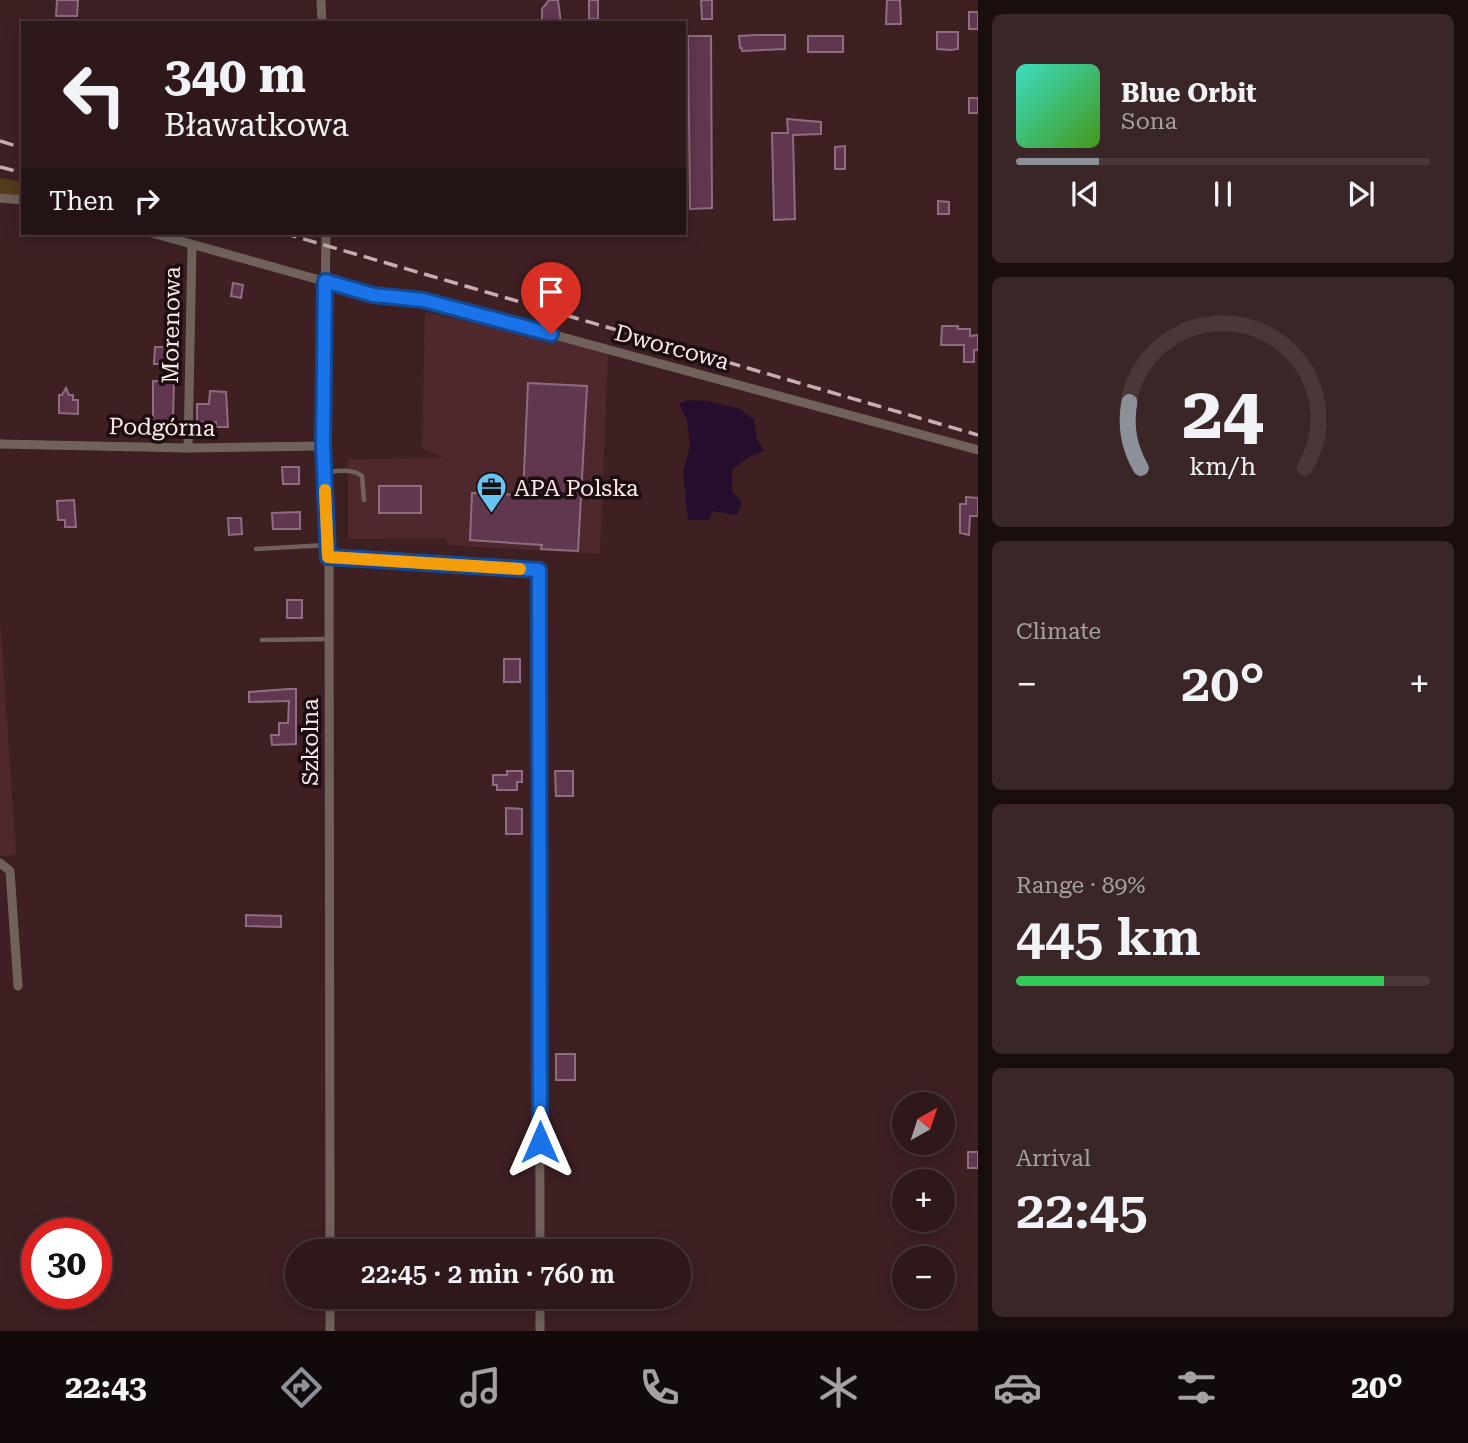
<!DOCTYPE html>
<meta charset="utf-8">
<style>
body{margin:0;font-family:"Roboto Serif",serif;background:#3a2527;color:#f1f3f6;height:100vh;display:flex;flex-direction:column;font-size:26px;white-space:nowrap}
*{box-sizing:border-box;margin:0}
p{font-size:23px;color:#a7a0a2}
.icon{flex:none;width:38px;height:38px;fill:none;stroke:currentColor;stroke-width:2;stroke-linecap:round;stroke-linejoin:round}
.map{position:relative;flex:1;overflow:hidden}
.details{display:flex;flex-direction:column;gap:14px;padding:14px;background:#190d0e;width:490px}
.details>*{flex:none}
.banner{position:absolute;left:21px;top:21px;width:665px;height:214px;border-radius:0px;box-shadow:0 4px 18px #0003,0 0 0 2px #493739;background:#2e181a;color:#f1f3f6;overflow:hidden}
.needle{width:46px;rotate:39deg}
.tools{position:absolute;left:892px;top:1092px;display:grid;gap:14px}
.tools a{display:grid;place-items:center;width:63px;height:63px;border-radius:50%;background:#2e181a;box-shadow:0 4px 18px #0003,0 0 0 2px #493739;font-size:35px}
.speed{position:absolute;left:21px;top:1218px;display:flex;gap:14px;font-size:35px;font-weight:700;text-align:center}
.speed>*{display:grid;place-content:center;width:91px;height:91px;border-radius:50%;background:#2e181a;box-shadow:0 4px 18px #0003,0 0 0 2px #493739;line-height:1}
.speed .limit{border:10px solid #d22;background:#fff;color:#111}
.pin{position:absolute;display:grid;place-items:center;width:60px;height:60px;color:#fff;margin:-72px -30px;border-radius:50% 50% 50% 0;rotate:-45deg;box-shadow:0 0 7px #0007}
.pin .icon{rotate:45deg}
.me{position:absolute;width:77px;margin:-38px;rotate:0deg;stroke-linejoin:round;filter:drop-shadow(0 0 5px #0008)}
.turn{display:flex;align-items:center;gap:24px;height:147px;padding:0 28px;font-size:32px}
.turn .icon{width:91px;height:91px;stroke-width:2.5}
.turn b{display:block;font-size:49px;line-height:60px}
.then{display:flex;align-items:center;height:66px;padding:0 28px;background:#0003;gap:14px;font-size:26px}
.big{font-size:52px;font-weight:600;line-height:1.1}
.details .card{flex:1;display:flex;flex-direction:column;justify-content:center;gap:10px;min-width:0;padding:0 24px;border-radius:10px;background:#3a2527}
.details .dial{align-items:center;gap:0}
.dial svg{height:182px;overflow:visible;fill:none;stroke:#493739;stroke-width:7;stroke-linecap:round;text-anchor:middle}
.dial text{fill:#f1f3f6;stroke:none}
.song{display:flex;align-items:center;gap:21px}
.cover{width:84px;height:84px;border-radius:10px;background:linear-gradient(135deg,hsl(170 70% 55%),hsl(100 70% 35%))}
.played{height:7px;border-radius:4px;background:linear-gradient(90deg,#8c9099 20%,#493739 20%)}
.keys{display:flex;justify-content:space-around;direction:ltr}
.heat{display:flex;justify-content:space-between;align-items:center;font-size:38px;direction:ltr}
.charge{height:10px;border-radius:5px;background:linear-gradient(90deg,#34c759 89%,#493739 0)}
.trip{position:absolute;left:285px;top:1239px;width:406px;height:70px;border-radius:35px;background:#2e181a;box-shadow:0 4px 18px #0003,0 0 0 2px #493739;font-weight:600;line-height:70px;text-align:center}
.dock{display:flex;height:112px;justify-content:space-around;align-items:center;background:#120a0a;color:#a7a0a2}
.dock .icon{width:49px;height:49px}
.dock .active{color:#8c9099}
.dock b{font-size:32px;color:#f1f3f6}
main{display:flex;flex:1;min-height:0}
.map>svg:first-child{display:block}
.built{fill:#4e282c}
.green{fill:#543b1d}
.water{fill:#250d2e}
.building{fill:#60374f;stroke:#8d6d7f;stroke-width:2}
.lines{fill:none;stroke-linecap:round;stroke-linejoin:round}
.service{stroke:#70615b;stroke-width:4.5}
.minor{stroke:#70615b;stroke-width:9}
.rail{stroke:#c7aeb1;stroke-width:3.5;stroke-dasharray:14 7;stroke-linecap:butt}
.route-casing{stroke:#114b97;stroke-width:18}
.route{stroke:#1a73e8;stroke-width:12}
.slow{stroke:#f59e0b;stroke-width:12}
.labels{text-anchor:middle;stroke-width:7;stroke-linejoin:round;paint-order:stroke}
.street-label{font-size:23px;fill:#fde7e9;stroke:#1c0e10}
.poi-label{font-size:23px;fill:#fde7e9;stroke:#1c0e10;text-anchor:start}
</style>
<main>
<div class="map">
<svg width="978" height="1331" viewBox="0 0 978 1331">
<rect width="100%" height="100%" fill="#3e2023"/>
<!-- built -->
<g class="built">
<polygon points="425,312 608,352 600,554 447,545 447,538 348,539 348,459 444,458 422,448"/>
<polygon points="0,619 16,855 0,856"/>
</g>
<!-- green -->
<polygon class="green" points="0,178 23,182 23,199 0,197"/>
<!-- water -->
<polygon class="water" points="689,400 707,401 740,409 754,420 757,439 764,451 749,457 732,470 732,491 742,502 737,515 713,511 709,520 688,520 683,472 690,446 687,420 679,404"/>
<!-- building -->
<g class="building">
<polygon points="57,0 78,0 77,16 56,16"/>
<polygon points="549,0 558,0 561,23 542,23 542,9"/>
<rect x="589" y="0" width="9" height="19"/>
<polygon points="701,0 712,0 712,19 702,19"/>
<polygon points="887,0 900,0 901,24 886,24"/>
<rect x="969" y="12" width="9" height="17"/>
<polygon points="937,32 958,32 958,49 951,50 937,49"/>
<polygon points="756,35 785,35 785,49 742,51 742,48 740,48 739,36"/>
<polygon points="688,36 711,36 712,208 690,209"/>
<rect x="808" y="36" width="35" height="16"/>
<rect x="969" y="98" width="9" height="15"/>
<polygon points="787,119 821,122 821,134 793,135 795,219 774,220 772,133 788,133"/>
<polygon points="845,146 845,169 835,169 835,147"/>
<polygon points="938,201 949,202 949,214 938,214"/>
<polygon points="233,283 243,285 241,298 231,296"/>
<polygon points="942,326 958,326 958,329 970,329 970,336 978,335 978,350 974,350 974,362 964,362 964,345 941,345"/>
<polygon points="155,347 174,347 173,364 154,364"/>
<polygon points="153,381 174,382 173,417 175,417 175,431 146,432 146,416 153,416"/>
<polygon points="528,383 587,386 578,551 541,549 542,545 470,540 472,493 523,495"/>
<polygon points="66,388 69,395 73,395 73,400 78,400 78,414 59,413 59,395 62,395"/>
<polygon points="210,391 226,392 228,427 216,427 216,422 197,422 197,404 209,404"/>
<polygon points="282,467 299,467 299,484 283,484"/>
<rect x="379" y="486" width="42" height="27"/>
<polygon points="966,497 978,498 978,516 970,516 969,535 960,533 960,504 966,504"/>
<polygon points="74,500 76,527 65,527 65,520 58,520 57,501"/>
<polygon points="300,512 300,529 273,529 272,513"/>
<polygon points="228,518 241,518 242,534 229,535"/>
<rect x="287" y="600" width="15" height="18"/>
<rect x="504" y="659" width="16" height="23"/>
<polygon points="289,689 296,689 296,744 272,745 271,735 279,735 279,723 288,723 289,701 249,702 249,692"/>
<polygon points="507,771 522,771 522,782 517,782 517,790 497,790 497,785 493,785 493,775 507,775"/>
<polygon points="555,771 573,771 573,796 556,796"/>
<polygon points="506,808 522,809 522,834 506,834"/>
<polygon points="246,915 281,916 281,927 246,926"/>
<rect x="556" y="1054" width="19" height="26"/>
<rect x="968" y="1152" width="10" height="16"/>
</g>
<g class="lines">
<!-- service -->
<g class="service">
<path d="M324,472c13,-1 28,-4 38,4l2,24"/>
<polyline points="256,549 327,545"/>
<polyline points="262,640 328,639"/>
</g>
<!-- minor -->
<g class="minor">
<polyline points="321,0 322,23"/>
<polyline points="0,198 23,200"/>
<polyline points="152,233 373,295 423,300 444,305 978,450"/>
<polyline points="326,233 323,446 329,557 330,1251"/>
<polyline points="0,444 188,448 323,446"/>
<polyline points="188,448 192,245"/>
<polyline points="329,557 539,570 540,1251"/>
<polyline points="0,863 10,871 18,986"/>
<polyline points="330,1297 330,1331"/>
<polyline points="540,1297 540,1331"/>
</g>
<!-- rail -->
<g class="rail">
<polyline points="0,141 23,148"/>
<polyline points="0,167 23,173"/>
<polyline points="283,233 978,435"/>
</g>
</g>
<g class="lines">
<defs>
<polyline id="route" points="540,1142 539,570 328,557 323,446 325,281 373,295 423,300 551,334"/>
</defs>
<!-- route casing -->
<use href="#route" class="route-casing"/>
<!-- route -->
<use href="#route" class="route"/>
<!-- slow -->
<polyline class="slow" points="325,490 328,557 520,569"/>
</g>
<!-- icons -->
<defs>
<symbol id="office-pin" viewBox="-11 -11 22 30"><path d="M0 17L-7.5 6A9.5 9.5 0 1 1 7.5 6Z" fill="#67c4f0" stroke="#1c0e10"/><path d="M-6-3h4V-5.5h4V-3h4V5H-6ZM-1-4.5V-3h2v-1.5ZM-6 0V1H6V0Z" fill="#111"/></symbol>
</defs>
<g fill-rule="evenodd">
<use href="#office-pin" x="474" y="470" width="35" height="47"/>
</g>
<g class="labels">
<!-- street labels -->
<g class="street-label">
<text transform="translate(171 325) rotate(-89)" y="8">Morenowa</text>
<text transform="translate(672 347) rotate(15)" y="8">Dworcowa</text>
<text transform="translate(162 427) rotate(1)" y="8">Podgórna</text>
<text transform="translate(310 742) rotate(-90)" y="8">Szkolna</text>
</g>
<!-- poi labels -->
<g class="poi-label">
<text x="514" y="496">APA Polska</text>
</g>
</g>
</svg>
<div class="tools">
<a><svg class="needle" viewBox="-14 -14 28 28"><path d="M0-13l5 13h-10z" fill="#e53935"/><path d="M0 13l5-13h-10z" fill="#a7a0a2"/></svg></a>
<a>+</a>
<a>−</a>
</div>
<div class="speed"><div class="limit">30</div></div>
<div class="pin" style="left:551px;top:334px;background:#d93025"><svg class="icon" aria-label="arrive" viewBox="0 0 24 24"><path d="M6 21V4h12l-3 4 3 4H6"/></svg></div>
<svg class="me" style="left:540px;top:1142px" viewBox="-20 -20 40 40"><path d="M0-17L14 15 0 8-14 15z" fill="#1a73e8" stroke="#fff" stroke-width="4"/></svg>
<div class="trip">22:45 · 2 min · 760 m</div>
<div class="banner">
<div class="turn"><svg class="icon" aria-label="left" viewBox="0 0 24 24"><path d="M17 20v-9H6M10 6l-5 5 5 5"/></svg><div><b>340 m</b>Bławatkowa</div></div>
<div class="then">Then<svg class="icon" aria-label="right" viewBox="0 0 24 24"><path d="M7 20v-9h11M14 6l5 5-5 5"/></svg></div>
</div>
</div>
<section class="details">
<div class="card">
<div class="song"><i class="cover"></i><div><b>Blue Orbit</b><p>Sona</p></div></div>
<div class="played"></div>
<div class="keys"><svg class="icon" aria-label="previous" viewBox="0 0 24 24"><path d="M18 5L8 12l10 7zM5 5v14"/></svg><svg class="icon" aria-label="pause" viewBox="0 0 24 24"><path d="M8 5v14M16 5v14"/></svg><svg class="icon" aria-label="next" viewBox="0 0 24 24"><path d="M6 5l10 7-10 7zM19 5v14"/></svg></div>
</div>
<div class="card dial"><svg viewBox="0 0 100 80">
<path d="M14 69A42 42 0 1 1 86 69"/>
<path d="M14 69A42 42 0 0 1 9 40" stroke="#8c9099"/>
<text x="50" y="56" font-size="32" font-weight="700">24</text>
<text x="50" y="72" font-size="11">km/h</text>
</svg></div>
<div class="card"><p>Climate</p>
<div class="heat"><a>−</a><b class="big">20°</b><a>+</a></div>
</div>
<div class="card"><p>Range · 89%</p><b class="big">445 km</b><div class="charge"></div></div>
<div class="card"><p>Arrival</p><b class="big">22:45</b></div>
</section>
</main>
<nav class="dock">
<b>22:43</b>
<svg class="icon active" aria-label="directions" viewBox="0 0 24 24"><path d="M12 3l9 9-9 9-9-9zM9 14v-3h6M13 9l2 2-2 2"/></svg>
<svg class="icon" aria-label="music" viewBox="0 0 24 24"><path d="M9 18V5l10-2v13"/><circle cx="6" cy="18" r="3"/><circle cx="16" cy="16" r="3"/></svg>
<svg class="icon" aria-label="phone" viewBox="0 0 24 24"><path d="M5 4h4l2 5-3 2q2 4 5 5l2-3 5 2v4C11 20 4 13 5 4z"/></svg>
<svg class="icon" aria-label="climate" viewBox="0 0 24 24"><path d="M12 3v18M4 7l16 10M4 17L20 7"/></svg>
<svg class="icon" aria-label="car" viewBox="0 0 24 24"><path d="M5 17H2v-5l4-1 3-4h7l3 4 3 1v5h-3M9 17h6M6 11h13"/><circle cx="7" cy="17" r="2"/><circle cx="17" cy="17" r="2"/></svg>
<svg class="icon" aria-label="filters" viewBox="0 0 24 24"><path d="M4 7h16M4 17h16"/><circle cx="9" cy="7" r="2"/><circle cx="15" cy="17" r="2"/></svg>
<b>20°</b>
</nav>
